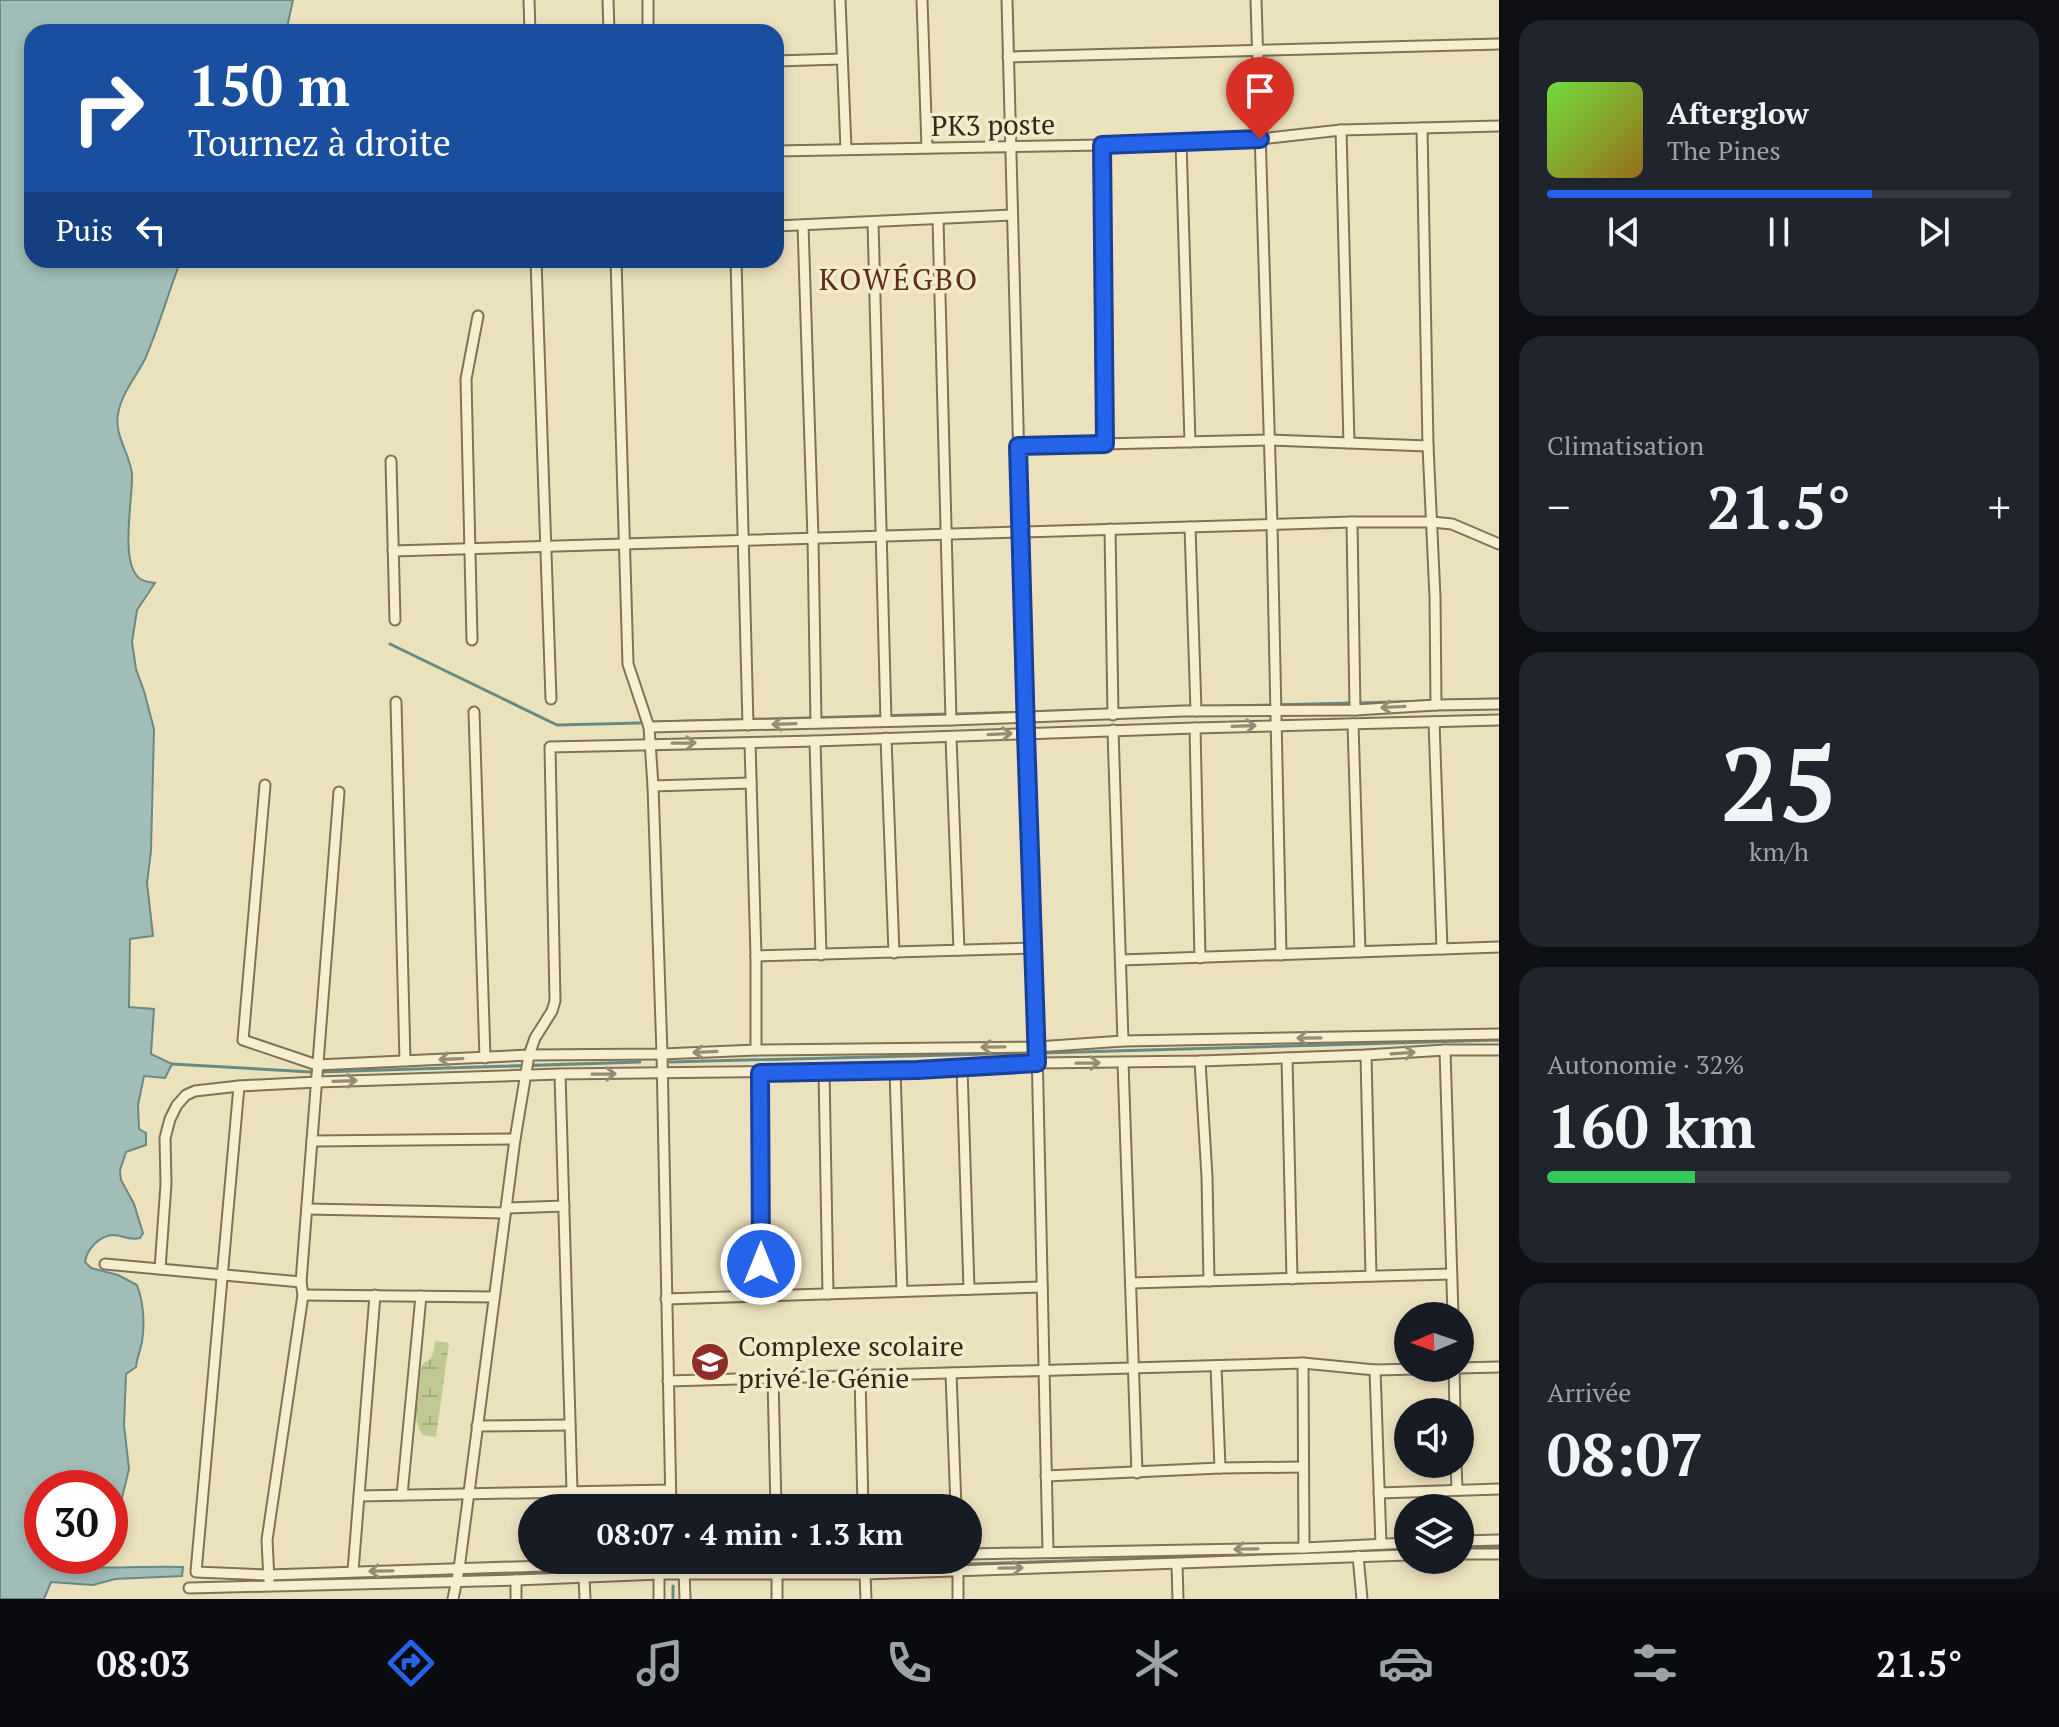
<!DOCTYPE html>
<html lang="fr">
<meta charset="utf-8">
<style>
body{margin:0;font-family:"PT Serif",serif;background:#20242c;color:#f1f3f6;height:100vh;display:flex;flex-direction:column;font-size:30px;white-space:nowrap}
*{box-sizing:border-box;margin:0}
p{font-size:26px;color:#9ea1a6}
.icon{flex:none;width:44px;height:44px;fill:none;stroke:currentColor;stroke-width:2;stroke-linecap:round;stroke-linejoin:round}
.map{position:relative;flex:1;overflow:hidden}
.sheet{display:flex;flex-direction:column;gap:20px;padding:20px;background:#0d0f14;width:560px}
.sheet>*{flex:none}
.hud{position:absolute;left:24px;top:24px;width:760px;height:244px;border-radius:24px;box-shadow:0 4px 12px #0003;background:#1a4fa0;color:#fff;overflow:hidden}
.needle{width:52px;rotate:268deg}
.buttons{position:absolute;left:1394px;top:1302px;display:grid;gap:16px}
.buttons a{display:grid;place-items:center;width:80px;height:80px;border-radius:50%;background:#171b24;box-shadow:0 4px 12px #0003;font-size:40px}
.speed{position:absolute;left:24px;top:1470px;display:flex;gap:16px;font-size:40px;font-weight:700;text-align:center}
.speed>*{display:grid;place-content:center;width:104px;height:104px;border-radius:50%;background:#171b24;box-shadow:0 4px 12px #0003;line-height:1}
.speed .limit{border:12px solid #d22;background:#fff;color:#111}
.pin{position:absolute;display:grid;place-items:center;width:68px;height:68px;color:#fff;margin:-82px -34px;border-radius:50% 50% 50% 0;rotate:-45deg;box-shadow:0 0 8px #0007}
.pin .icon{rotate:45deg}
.me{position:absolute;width:88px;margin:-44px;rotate:0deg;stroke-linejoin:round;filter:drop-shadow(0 0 6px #0008)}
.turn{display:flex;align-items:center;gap:28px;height:168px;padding:0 32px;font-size:36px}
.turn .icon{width:104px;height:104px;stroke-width:2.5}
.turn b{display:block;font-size:56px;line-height:68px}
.then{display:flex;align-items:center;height:76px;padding:0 32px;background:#0003;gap:16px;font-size:30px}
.big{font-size:60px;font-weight:600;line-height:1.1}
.sheet .tile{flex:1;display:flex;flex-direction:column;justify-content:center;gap:12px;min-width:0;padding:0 28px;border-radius:24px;background:#20242c}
.sheet .dial{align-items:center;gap:0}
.dial b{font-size:104px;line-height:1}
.song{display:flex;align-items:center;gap:24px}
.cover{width:96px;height:96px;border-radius:12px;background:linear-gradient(135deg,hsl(100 70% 55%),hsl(40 70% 35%))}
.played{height:8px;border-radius:4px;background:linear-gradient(90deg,#2563eb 70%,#363941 70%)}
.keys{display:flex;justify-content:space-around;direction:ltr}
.heat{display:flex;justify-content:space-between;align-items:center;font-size:44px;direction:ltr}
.charge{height:12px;border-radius:6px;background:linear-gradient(90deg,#34c759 32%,#363941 0)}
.trip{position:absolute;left:518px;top:1494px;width:464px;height:80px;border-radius:40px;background:#171b24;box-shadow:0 4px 12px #0003;font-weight:600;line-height:80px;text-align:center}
.tab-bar{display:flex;height:128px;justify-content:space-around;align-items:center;background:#090b0e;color:#9ea1a6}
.tab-bar .icon{width:56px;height:56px}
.tab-bar .current{color:#2563eb}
.tab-bar b{font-size:36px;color:#f1f3f6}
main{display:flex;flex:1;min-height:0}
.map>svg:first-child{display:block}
.wetland{fill:url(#wetland-marsh)}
.water{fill:#a1bdb7;stroke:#698a84;stroke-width:2}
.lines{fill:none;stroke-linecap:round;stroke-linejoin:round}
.stream{stroke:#698a84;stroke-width:3}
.minor-casing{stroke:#837157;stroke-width:13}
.minor{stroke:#f7eed0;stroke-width:9}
.oneway{stroke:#958b76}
.route-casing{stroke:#184099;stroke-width:20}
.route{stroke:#2563eb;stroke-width:14}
.labels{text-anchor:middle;stroke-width:7;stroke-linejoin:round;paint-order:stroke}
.street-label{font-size:28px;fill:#33281b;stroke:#f4ebcc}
.poi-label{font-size:28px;fill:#33281b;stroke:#f4ebcc;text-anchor:start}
.neighbourhood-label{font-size:30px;letter-spacing:2px;fill:#5e2d1c;stroke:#f4ebcc}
</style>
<main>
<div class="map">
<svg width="1499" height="1599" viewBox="0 0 1499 1599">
<defs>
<pattern id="wetland-marsh" width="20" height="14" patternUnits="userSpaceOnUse" patternTransform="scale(2)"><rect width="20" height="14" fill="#c0c992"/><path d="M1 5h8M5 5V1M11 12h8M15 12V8" fill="none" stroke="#a5ad7d"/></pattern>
</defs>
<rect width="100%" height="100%" fill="#ece1bd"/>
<!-- wetland -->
<path class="wetland" d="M435,1341l14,2 -13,94 -13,-2c-11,-13 -10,-52 -2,-67 4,-9 3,-3 9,-9 4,-5 4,-12 5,-18z"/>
<!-- water -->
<path class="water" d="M0,0h293l-7,32h-254v228h149c-13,33 -22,67 -36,99 -9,18 -24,35 -27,55 -4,21 12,40 14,60 1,25 -12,85 6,103 4,5 12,5 17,6l-18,27 -5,32 4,27 8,22 10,38 -3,122 -4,32 6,53 -23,3 -1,68 25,2 -3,45 21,10 -7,14 -21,-2 -6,29 1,24 7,4v12l-20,7 -6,18 1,10 13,24 9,29 -3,5c-13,3 -16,-3 -27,-3 -14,1 -26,14 -28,27l6,6 27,7 19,10c7,19 8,37 5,57 -2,9 -5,16 -6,25l-10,7 -2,51 5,44 -9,37 -10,1v-19h-68v68h15l-1,9 8,2c40,2 79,-1 119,0l-1,9 -67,3 -22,6 -42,-3 -7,17h-44z"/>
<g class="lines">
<!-- stream -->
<g class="stream">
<polyline points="390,644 557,725 640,723"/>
<polyline points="1359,703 1499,699"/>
<polyline points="1227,706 1351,703"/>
<polyline points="955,714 1091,710"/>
<polyline points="659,722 947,714"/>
<polyline points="1043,1053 1499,1040"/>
<polyline points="670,1062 1024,1053"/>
<polyline points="172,1064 311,1072"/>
<polyline points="320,1072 640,1062"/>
<polyline points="1460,1548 1499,1547"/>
<polyline points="967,1564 1408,1550"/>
<polyline points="731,1570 942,1563"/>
<polyline points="461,1576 597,1572"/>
<polyline points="223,1577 259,1582"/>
<polyline points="376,1579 447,1577"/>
<polyline points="673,1586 673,1599"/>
</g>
<defs>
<g id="minor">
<polyline points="529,0 530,32"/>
<polyline points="608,0 609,32"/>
<polyline points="648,0 648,32"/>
<polyline points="840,0 846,149"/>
<polyline points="922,0 927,148"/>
<polyline points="1007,0 1026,733 1037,1047 1048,1551"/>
<polyline points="1256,0 1272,525 1281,955"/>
<polyline points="1008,57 1499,44"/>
<polyline points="776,61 841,59"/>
<polyline points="1422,128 1428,446 1435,597 1436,705"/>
<polyline points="1341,130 1349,443"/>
<polyline points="1181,142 1190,442"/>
<polyline points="1102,145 1105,444"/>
<polyline points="776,151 1102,145 1260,139 1341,130 1499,126"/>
<polyline points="938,219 951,720"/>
<polyline points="873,222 886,721"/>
<polyline points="803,225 813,538 816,723"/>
<polyline points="776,226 1012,215"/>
<polyline points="536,260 551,699"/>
<polyline points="616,260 628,664 649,727 653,786 662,1054 671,1508"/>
<polyline points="736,260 748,725"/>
<polyline points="1018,446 1269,440 1428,446"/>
<polyline points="391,461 395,620"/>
<polyline points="1352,522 1355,710"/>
<polyline points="1190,527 1196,711"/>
<polyline points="1110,529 1113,715"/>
<polyline points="393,551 1352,522 1432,522 1452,524 1499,544"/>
<polyline points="472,640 466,379 478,316"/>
<polyline points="396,702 405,1061"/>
<polyline points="474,712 485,1058"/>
<polyline points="1434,722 1442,949"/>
<polyline points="1353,724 1360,952"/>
<polyline points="649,727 951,720 1183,711 1355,710 1436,705 1499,704"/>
<polyline points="1195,728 1200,958"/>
<polyline points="1113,730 1123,1041"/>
<polyline points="951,737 959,950"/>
<polyline points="886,738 894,953"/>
<polyline points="815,741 821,955"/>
<polyline points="750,743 756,956 756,1050"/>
<polyline points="265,785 243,1040 317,1065 529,1055 662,1054 756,1050 1037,1047 1123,1041 1499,1034"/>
<polyline points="653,786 751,783"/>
<polyline points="756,956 1034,948"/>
<polyline points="1121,960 1499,947"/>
<polyline points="1445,1050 1453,1316"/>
<polyline points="1366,1055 1371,1276"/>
<polyline points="1287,1058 1292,1279"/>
<polyline points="1200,1061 1207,1177 1209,1281"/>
<polyline points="1123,1062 1137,1473"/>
<polyline points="962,1068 969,1289"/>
<polyline points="895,1070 902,1291"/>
<polyline points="824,1071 828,1294"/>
<polyline points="760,1073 761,1296"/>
<polyline points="560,1074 572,1491"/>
<polyline points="239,1086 196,1572 268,1575 727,1560"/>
<polyline points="312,1141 515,1139"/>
<polyline points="506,1208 564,1206"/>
<polyline points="307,1209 505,1213"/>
<polyline points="105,1264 301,1282"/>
<polyline points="160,1269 166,1184 165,1138 170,1119 177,1105 186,1095 195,1091 239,1086 317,1082 560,1074 895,1070 1037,1063 1200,1061 1366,1055 1445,1050 1499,1050"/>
<polyline points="1131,1283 1451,1274"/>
<polyline points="303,1295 494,1297"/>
<polyline points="666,1299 1042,1287"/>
<polyline points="1303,1363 1304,1548"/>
<polyline points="1216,1366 1220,1468"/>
<polyline points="1454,1368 1455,1412"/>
<polyline points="1375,1370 1381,1544"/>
<polyline points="951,1373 956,1508"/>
<polyline points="860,1375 863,1508"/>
<polyline points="773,1378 776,1508"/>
<polyline points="668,1381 1303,1363 1375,1370 1499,1367"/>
<polyline points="477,1426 570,1425"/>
<polyline points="1456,1464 1457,1489"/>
<polyline points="1046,1476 1220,1468 1303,1467"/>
<polyline points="1379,1493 1499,1489"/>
<polyline points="402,1495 421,1296"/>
<polyline points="359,1496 670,1490"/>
<polyline points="1460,1541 1499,1540"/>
<polyline points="968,1554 1304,1548 1408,1543"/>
<polyline points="1460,1554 1499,1554"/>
<polyline points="1358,1556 1362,1599"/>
<polyline points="958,1560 958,1599"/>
<polyline points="1177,1564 1178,1599"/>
<polyline points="684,1570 685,1599"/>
<polyline points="353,1571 375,1295"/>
<polyline points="659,1571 659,1599"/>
<polyline points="865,1574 866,1599"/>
<polyline points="777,1575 777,1599"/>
<polyline points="584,1578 585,1599"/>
<polyline points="269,1580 267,1540 303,1295 301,1282 339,792"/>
<polyline points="516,1580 516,1599"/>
<polyline points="189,1588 516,1580 659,1574 865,1574 1408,1555"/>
<polyline points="453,1599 459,1569 515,1139 529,1055 535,1038 552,1011 555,1001 550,747 815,741 1195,728 1499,720"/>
</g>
</defs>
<!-- minor casing -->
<use href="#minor" class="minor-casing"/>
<!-- minor -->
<use href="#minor" class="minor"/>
</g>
<!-- one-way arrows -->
<defs><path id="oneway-shaft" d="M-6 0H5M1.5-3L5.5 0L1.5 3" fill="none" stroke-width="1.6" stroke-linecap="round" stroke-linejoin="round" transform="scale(2)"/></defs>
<g class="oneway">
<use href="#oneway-shaft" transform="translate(1393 707) rotate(177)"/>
<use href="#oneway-shaft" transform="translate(784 724) rotate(178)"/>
<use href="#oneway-shaft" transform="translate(1244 726) rotate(-2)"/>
<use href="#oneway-shaft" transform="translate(1000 734) rotate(-3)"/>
<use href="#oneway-shaft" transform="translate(684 743) rotate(-1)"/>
<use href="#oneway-shaft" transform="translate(1309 1038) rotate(179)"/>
<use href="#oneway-shaft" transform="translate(993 1047) rotate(179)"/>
<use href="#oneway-shaft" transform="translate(705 1052) rotate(177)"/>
<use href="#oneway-shaft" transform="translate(1403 1053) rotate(-4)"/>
<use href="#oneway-shaft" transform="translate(451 1059) rotate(178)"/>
<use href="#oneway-shaft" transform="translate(1088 1063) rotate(-1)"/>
<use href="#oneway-shaft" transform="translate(604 1074) rotate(-1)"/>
<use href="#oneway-shaft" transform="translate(345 1081) rotate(-2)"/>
<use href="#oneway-shaft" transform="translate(1246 1549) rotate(179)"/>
<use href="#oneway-shaft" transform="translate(1011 1568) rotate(-1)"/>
<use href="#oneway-shaft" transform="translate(381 1571) rotate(179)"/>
</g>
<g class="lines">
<defs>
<polyline id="route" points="761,1264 760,1073 917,1070 1037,1063 1026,733 1018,446 1105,444 1102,145 1260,139"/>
</defs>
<!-- route casing -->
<use href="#route" class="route-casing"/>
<!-- route -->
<use href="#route" class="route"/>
</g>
<!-- icons -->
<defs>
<symbol id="school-disc" viewBox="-11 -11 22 22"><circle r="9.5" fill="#902d29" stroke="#f4ebcc"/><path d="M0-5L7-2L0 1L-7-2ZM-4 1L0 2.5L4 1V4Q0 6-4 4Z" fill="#fff"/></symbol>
</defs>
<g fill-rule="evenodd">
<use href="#school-disc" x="688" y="1340" width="44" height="44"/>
</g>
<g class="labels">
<!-- street labels -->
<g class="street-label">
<text transform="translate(993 125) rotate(-1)" y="10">PK3 poste</text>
</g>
<!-- poi labels -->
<g class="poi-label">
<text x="738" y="1356">Complexe scolaire<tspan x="738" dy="32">privé le Génie</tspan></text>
</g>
<!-- neighbourhood labels -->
<g class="neighbourhood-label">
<text x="899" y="290">KOWÉGBO</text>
</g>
</g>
</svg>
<div class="buttons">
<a><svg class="needle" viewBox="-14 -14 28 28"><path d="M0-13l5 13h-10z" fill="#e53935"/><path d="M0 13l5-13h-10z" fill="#9ea1a6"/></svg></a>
<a><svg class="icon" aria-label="sound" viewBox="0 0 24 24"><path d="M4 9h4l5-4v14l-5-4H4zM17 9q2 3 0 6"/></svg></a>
<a><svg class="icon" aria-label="layers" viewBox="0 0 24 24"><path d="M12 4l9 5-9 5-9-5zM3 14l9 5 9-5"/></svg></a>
</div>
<div class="speed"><div class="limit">30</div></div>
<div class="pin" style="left:1260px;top:139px;background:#d93025"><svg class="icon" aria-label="arrive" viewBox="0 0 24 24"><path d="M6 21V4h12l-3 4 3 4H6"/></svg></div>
<svg class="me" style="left:761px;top:1264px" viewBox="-20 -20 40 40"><circle r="17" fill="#2563eb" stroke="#fff" stroke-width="3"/><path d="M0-11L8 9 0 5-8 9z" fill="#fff"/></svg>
<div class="trip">08:07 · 4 min · 1.3 km</div>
<div class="hud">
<div class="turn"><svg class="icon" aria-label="right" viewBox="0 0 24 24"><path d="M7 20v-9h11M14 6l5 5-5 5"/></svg><div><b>150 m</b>Tournez à droite</div></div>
<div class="then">Puis<svg class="icon" aria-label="left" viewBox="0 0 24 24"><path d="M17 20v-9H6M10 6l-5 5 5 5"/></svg></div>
</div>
</div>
<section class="sheet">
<div class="tile">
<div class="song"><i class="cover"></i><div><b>Afterglow</b><p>The Pines</p></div></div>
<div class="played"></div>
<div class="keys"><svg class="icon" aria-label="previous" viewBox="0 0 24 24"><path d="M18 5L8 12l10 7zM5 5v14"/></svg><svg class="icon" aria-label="pause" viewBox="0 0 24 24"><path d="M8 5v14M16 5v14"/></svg><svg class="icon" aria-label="next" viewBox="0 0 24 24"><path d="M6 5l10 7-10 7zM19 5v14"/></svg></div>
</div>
<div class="tile"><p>Climatisation</p>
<div class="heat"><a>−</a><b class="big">21.5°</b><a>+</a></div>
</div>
<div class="tile dial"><b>25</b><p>km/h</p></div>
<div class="tile"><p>Autonomie · 32%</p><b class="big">160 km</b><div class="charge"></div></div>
<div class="tile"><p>Arrivée</p><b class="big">08:07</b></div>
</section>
</main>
<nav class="tab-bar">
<b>08:03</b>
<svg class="icon current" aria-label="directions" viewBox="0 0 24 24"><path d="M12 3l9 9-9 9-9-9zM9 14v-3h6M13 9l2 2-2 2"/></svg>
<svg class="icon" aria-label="music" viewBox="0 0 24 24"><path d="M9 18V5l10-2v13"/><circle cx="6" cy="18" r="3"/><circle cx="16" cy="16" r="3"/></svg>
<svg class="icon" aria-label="phone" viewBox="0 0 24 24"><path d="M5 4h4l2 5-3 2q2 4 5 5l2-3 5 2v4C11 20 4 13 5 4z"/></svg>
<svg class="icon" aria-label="climate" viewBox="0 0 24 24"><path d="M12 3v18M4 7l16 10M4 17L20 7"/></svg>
<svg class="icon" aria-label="car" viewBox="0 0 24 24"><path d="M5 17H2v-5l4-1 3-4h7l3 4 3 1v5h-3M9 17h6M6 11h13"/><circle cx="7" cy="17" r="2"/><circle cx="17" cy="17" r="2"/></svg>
<svg class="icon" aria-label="filters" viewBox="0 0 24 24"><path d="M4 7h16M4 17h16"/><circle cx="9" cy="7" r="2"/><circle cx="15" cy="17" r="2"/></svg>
<b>21.5°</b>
</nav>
